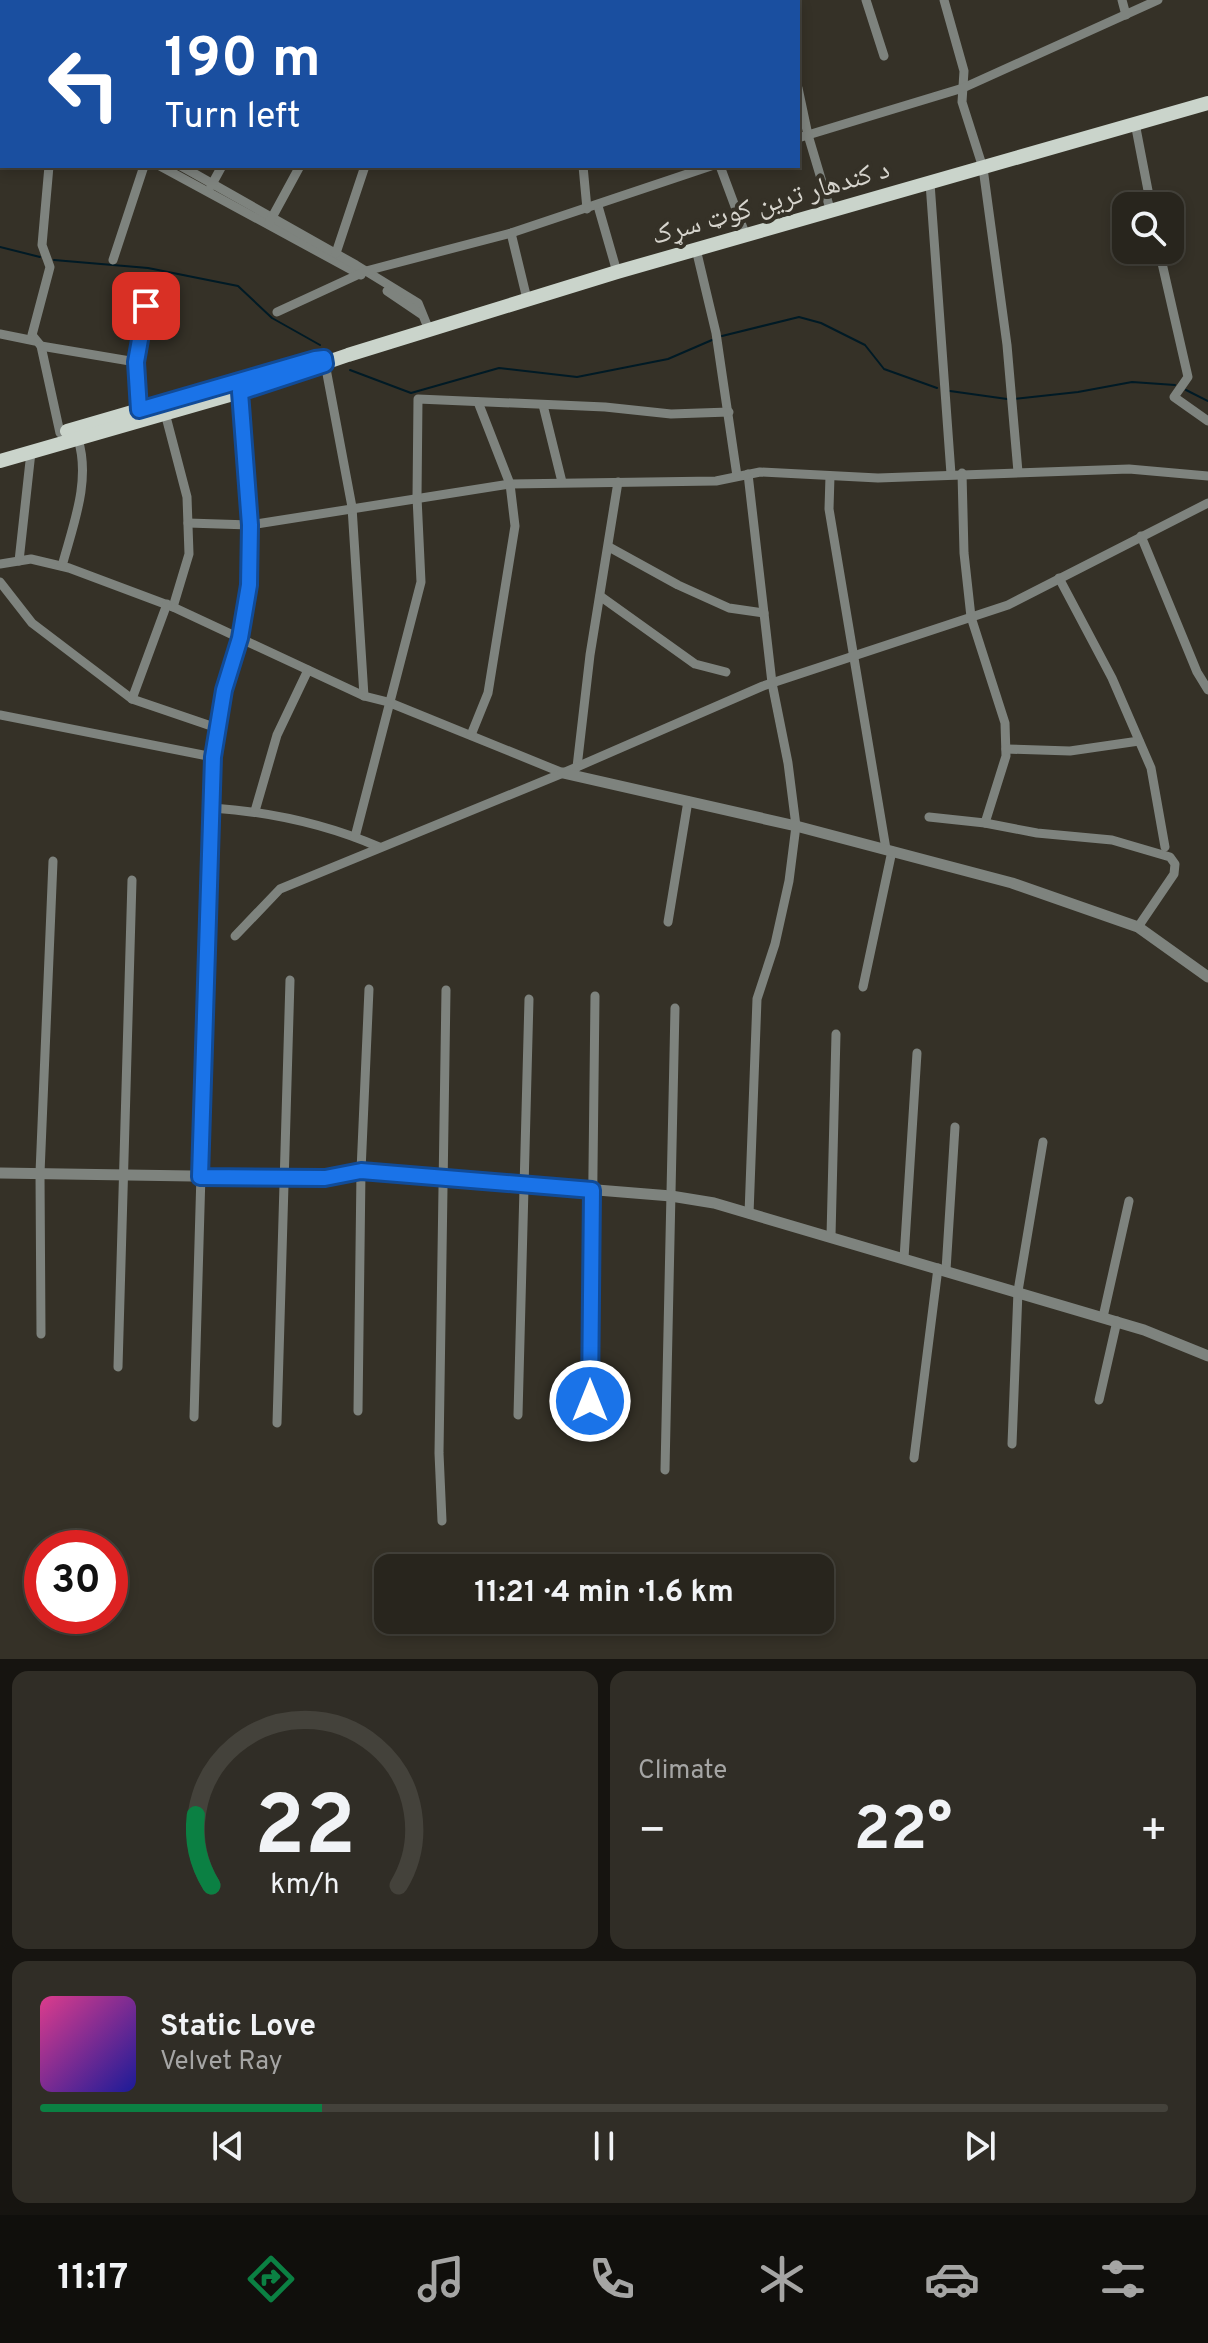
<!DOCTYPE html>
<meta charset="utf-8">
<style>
body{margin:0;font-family:Overpass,"Noto Naskh Arabic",sans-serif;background:#302d26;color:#f1f3f6;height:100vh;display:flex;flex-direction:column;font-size:30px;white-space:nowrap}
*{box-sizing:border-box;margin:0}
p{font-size:26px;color:#a5a5a4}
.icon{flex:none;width:44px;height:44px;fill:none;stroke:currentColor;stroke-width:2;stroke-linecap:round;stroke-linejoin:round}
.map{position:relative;height:1659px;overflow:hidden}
.side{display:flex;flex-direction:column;gap:12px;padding:12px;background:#161410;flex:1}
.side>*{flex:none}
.hud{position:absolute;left:0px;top:0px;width:800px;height:168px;box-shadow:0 4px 12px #0003,0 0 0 2px #44423b;background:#1a4fa0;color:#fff;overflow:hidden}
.controls{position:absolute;left:1112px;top:192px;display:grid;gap:16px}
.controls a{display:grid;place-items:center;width:72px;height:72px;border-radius:16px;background:#28251d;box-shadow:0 4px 12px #0003,0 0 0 2px #44423b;font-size:40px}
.speed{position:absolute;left:24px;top:1530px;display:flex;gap:16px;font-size:40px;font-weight:700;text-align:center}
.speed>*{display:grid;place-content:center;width:104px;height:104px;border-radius:50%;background:#28251d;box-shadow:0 4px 12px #0003,0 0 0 2px #44423b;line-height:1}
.speed .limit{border:12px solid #d22;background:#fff;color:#111}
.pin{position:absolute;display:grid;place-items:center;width:68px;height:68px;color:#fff;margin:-34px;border-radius:16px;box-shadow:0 4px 12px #0006}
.me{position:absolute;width:88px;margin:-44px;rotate:0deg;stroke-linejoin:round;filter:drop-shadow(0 0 6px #0008)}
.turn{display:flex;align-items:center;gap:28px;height:168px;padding:0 32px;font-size:36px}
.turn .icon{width:104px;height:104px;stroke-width:2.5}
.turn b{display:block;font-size:56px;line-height:68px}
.big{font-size:60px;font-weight:700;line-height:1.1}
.side .tile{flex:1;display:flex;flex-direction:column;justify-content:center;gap:12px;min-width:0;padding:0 28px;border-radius:16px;background:#302d26}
.side .dial{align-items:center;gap:0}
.dial svg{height:208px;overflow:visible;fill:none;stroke:#44423b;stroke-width:7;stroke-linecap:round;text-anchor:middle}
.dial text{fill:#f1f3f6;stroke:none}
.song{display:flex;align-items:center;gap:24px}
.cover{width:96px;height:96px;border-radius:12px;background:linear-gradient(135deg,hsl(330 70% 55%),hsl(240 70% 35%))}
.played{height:8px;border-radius:4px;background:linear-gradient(90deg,#0b8043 25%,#44423b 25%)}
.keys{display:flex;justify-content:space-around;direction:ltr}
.heat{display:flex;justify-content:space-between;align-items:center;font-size:44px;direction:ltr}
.side .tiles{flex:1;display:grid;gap:12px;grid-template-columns:1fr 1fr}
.tile:last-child{grid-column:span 2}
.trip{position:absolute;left:374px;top:1554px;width:460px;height:80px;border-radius:16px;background:#28251d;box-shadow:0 4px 12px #0003,0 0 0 2px #44423b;font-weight:700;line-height:80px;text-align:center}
.dock{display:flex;height:128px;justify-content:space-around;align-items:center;background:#100f0c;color:#a5a5a4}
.dock .icon{width:56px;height:56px}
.dock .selected{color:#0b8043}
.dock b{font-size:36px;color:#f1f3f6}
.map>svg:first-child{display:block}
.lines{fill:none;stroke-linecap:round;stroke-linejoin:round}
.stream{stroke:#001a25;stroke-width:2}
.minor{stroke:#7e837e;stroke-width:9}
.tertiary{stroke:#7e837e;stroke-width:11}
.primary{stroke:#cad4cb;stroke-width:14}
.route-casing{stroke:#114b97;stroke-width:20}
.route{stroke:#1a73e8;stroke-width:14}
.labels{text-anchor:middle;stroke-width:8;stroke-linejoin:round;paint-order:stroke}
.street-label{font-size:28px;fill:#d6d4cd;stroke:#353127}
</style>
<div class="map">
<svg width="1208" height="1659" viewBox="0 0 1208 1659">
<rect width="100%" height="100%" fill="#353127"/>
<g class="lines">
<!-- stream -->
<g class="stream">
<polyline points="0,247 40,257"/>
<polyline points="54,260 148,268 238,286 272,318 320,345"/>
<polyline points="722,336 799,317 821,323 865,345 884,369 937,388"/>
<polyline points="350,370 411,393 499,368 577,377 668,359 712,340"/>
<polyline points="1186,390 1208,401"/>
<polyline points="950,391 1007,399"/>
<polyline points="1014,399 1078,392 1132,382 1175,385"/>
</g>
<!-- minor -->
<g class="minor">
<polyline points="210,0 212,2"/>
<polyline points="775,0 776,2"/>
<polyline points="866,0 884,56"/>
<polyline points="944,0 964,71 962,102 983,168 1007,345 1018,472"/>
<polyline points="1122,0 1126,15"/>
<polyline points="12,2 14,0"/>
<polyline points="131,2 133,0"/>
<polyline points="297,2 299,0"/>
<polyline points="649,2 651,0"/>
<polyline points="0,24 2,20"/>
<polyline points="798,88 808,135 831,212"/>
<polyline points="1135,123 1151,206"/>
<polyline points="0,129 2,129"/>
<polyline points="798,138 963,88 1158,0"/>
<polyline points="0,139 2,139"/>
<polyline points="49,166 42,245 50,267 32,335 41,346 60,433"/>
<polyline points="160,166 361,275"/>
<polyline points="181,166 356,265 418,303 429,330"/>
<polyline points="583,166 587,209"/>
<polyline points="720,166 746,236"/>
<polyline points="930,183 951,474"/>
<polyline points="211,186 222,166"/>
<polyline points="598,206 617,272"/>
<polyline points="269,223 300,166"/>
<polyline points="511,233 527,299"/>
<polyline points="696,249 716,333 737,476"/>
<polyline points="1159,250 1188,377 1174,397 1208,421"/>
<polyline points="336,253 365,166"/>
<polyline points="113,260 144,166"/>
<polyline points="387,291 421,314"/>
<polyline points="277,312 366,271 511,233 711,166"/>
<polyline points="0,334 35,341"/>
<polyline points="41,346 136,362"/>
<polyline points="324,358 352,507 364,696"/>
<polyline points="543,405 562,482"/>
<polyline points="139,410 136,362 152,279"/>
<polyline points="165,413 187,497 189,554 173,607"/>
<polyline points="962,473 964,553 971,617 1005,723 1006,756 985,823"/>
<polyline points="748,474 772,683 788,763 796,826 789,881 775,944 757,999 749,1214"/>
<polyline points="830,476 829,509 886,849"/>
<polyline points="188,523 250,525 510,484 716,481 760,472 878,478 1129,469 1208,476"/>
<polyline points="1141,536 1197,672 1208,690"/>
<polyline points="609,547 678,585 729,608 764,613"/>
<polyline points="19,561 31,452"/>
<polyline points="0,564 31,559 69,568 173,607 364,696 388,702 563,773"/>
<path d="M62,566c11,-41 29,-85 16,-127"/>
<polyline points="1059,578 1112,678 1151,768 1165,847"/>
<polyline points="0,582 32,623 132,699 220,729"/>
<polyline points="600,596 695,664 726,672"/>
<polyline points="132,699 167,604"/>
<polyline points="0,715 213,757"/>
<polyline points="471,735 488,693 515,526 510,484 478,402"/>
<polyline points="1006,749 1070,751 1139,741"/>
<polyline points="577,767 590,655 618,482"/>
<path d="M213,808c58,4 113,16 166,39"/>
<polyline points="255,811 277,735 308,670"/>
<polyline points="929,817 985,823 1037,833 1112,840 1170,857 1175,864 1174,874 1138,927"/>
<polyline points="355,837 421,582 417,497 418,399 605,407 671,414 729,412"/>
<polyline points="668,922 688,801"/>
<polyline points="235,936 280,889 563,773 763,686 1008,605 1208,503"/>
<polyline points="863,987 892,851"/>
<polyline points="831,1236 836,1034"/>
<polyline points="904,1258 917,1053"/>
<polyline points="946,1270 955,1127"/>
<polyline points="1103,1317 1129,1201"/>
<polyline points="41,1334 40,1173 53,861"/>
<polyline points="118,1367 132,880"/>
<polyline points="1099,1400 1117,1321"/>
<polyline points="358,1411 361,1171 369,989"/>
<polyline points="518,1415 529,999"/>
<polyline points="194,1417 213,757 224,690 240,638 249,585 250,525 240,392"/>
<polyline points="277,1423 290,980"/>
<polyline points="590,1430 595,996"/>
<polyline points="1012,1444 1018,1291 1043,1142"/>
<polyline points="914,1458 938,1268"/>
<polyline points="665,1470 675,1008"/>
<polyline points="442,1521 439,1453 446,990"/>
</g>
<!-- tertiary -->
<g class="tertiary">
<polyline points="563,773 796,826 1012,883 1138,927 1208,977"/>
<polyline points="0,1173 325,1178 361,1171 671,1196 714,1203 1144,1330 1208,1356"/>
</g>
<!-- primary -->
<g class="primary">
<polyline points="67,431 270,372"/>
<polyline points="0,461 240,392 348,355 617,272 1208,103"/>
</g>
</g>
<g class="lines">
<defs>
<polyline id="route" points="146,306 136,362 139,410 315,359 324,358 325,364 240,392 250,525 249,585 240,638 224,690 213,757 200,1177 325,1178 361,1171 592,1190 590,1401"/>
</defs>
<!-- route casing -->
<use href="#route" class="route-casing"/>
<!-- route -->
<use href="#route" class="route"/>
</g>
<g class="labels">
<!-- street labels -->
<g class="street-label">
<text transform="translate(770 201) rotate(-16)" y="10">د کندهار ترين کوټ سړک</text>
</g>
</g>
</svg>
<div class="controls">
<a><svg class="icon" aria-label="search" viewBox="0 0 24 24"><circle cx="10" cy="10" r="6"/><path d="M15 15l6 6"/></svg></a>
</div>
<div class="speed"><div class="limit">30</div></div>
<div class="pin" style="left:146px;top:306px;background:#d93025"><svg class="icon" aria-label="arrive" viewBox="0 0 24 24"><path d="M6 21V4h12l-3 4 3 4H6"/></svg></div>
<svg class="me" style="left:590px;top:1401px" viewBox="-20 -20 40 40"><circle r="17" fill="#1a73e8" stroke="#fff" stroke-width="3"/><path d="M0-11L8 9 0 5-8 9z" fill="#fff"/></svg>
<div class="trip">11:21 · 4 min · 1.6 km</div>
<div class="hud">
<div class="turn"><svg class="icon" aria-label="left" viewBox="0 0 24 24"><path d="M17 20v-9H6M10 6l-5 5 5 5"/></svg><div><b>190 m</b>Turn left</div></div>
</div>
</div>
<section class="side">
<div class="tiles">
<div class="tile dial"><svg viewBox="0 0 100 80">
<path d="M14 69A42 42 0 1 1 86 69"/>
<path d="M14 69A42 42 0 0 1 8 42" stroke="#0b8043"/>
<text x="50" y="56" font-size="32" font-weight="700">22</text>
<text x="50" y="72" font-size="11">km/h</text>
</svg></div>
<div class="tile"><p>Climate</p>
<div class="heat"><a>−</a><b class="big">22°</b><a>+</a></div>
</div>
<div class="tile">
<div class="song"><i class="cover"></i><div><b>Static Love</b><p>Velvet Ray</p></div></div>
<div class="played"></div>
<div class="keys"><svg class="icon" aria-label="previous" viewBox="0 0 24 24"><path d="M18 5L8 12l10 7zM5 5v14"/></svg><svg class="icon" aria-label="pause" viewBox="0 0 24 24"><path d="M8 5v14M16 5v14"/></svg><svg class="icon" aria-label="next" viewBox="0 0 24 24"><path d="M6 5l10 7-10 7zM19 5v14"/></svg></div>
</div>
</div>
</section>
<nav class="dock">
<b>11:17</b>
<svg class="icon selected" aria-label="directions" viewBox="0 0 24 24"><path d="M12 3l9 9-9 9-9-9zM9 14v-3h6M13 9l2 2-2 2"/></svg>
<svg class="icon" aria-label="music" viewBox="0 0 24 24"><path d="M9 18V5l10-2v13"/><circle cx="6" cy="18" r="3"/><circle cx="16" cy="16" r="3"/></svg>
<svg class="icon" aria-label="phone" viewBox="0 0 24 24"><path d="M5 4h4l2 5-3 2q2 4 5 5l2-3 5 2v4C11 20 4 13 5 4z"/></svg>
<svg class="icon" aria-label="climate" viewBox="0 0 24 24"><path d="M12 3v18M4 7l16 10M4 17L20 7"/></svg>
<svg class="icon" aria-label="car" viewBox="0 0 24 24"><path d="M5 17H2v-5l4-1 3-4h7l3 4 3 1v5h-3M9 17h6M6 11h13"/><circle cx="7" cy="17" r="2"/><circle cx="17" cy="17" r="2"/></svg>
<svg class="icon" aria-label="filters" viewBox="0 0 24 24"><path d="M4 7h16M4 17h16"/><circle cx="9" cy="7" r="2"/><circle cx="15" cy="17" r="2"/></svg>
</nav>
